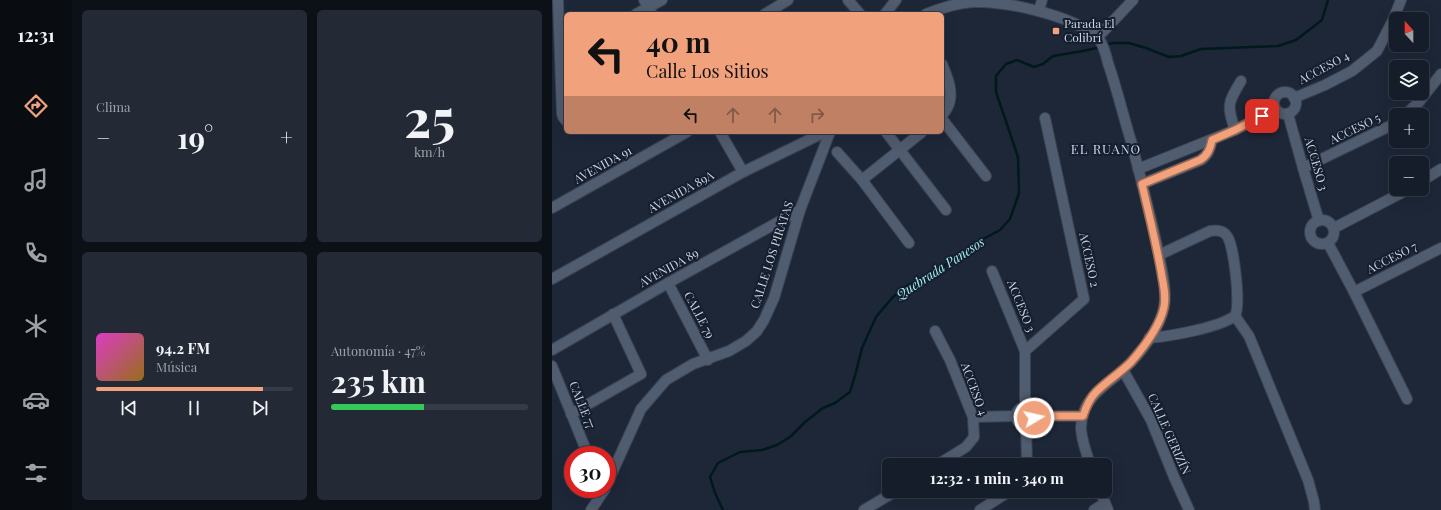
<!DOCTYPE html>
<html lang="es">
<meta charset="utf-8">
<style>
body{margin:0;font-family:"Playfair Display",serif;background:#232a36;color:#f1f3f6;height:100vh;display:flex;flex-direction:column;font-size:15px;white-space:nowrap}
*{box-sizing:border-box;margin:0}
p{font-size:13px;color:#9ea2a8}
.icon{flex:none;width:22px;height:22px;fill:none;stroke:currentColor;stroke-width:2;stroke-linecap:round;stroke-linejoin:round}
.map{position:relative;flex:1;overflow:hidden}
.sheet{display:flex;flex-direction:column;gap:10px;padding:10px;background:#0c1017;width:480px}
.sheet>*{flex:none}
.guide{position:absolute;left:12px;top:12px;width:380px;height:122px;border-radius:6px;box-shadow:0 4px 16px #0002,0 0 0 1px #353b47;background:#f1a17c;color:#111;overflow:hidden}
.needle{width:26px;rotate:339deg}
.fabs{position:absolute;left:837px;top:12px;display:grid;gap:8px}
.fabs a{display:grid;place-items:center;width:40px;height:40px;border-radius:6px;background:#161d2a;box-shadow:0 4px 16px #0002,0 0 0 1px #353b47;font-size:20px}
.speed{position:absolute;left:12px;top:446px;display:flex;gap:8px;font-size:20px;font-weight:700;text-align:center}
.speed>*{display:grid;place-content:center;width:52px;height:52px;border-radius:50%;background:#161d2a;box-shadow:0 4px 16px #0002,0 0 0 1px #353b47;line-height:1}
.speed .limit{border:6px solid #d22;background:#fff;color:#111}
.pin{position:absolute;display:grid;place-items:center;width:34px;height:34px;color:#fff;margin:-17px;border-radius:8px;box-shadow:0 2px 6px #0006}
.me{position:absolute;width:44px;margin:-22px;rotate:81deg;stroke-linejoin:round;filter:drop-shadow(0 0 3px #0008)}
.turn{display:flex;align-items:center;gap:14px;height:84px;padding:0 16px;font-size:18px}
.turn .icon{width:52px;height:52px;stroke-width:2.5}
.turn b{display:block;font-size:28px;line-height:34px}
.lanes{display:flex;align-items:center;height:38px;padding:0 16px;background:#0003;justify-content:center;gap:20px;direction:ltr}
.lanes .off{opacity:.35}
.big{font-size:30px;font-weight:700;line-height:1.1}
.sheet .card{flex:1;display:flex;flex-direction:column;justify-content:center;gap:6px;min-width:0;padding:0 14px;border-radius:6px;background:#232a36}
.sheet .dial{align-items:center;gap:0}
.dial b{font-size:52px;line-height:1}
.song{display:flex;align-items:center;gap:12px}
.cover{width:48px;height:48px;border-radius:6px;background:linear-gradient(135deg,hsl(310 70% 55%),hsl(40 70% 35%))}
.played{height:4px;border-radius:2px;background:linear-gradient(90deg,#f1a17c 85%,#353b47 85%)}
.keys{display:flex;justify-content:space-around;direction:ltr}
.heat{display:flex;justify-content:space-between;align-items:center;font-size:22px;direction:ltr}
.charge{height:6px;border-radius:3px;background:linear-gradient(90deg,#34c759 47%,#353b47 0)}
.sheet .tiles{flex:1;display:grid;gap:10px;grid-template-columns:repeat(2,1fr)}
.trip{position:absolute;left:330px;top:458px;width:230px;height:40px;border-radius:6px;background:#161d2a;box-shadow:0 4px 16px #0002,0 0 0 1px #353b47;font-weight:700;line-height:40px;text-align:center}
main{display:flex;flex:1;min-height:0}
.menu{display:flex;flex-direction:column;width:72px;justify-content:space-around;align-items:center;background:#090c11;color:#9ea2a8}
.menu .icon{width:28px;height:28px}
.menu .active{color:#f1a17c}
.menu b{font-size:18px;color:#f1f3f6}
.map>svg:first-child{display:block}
.lines{fill:none;stroke-linecap:round;stroke-linejoin:round}
.stream{stroke:#00191b;stroke-width:2.5}
.street-casing{stroke:#3a4351;stroke-width:12}
.street{stroke:#505c6f;stroke-width:10}
.route-casing{stroke:#9d6951;stroke-width:10}
.route{stroke:#f1a17c;stroke-width:7}
.poi-dot{fill:#f1a17c;stroke:#141e2e;stroke-width:1.5}
.labels{text-anchor:middle;stroke-width:4;stroke-linejoin:round;paint-order:stroke}
.poi-label{font-size:12px;fill:#cdd4e0;stroke:#141e2e;text-anchor:start}
.street-label{font-size:12px;fill:#cdd4e0;stroke:#141e2e}
.neighbourhood-label{font-size:13px;letter-spacing:1px;fill:#c7d5ec;stroke:#141e2e}
.water-label{font-size:13px;font-style:italic;fill:#a5eef3;stroke:#141e2e}
</style>
<main>
<nav class="menu">
<b>12:31</b>
<svg class="icon active" aria-label="directions" viewBox="0 0 24 24"><path d="M12 3l9 9-9 9-9-9zM9 14v-3h6M13 9l2 2-2 2"/></svg>
<svg class="icon" aria-label="music" viewBox="0 0 24 24"><path d="M9 18V5l10-2v13"/><circle cx="6" cy="18" r="3"/><circle cx="16" cy="16" r="3"/></svg>
<svg class="icon" aria-label="phone" viewBox="0 0 24 24"><path d="M5 4h4l2 5-3 2q2 4 5 5l2-3 5 2v4C11 20 4 13 5 4z"/></svg>
<svg class="icon" aria-label="climate" viewBox="0 0 24 24"><path d="M12 3v18M4 7l16 10M4 17L20 7"/></svg>
<svg class="icon" aria-label="car" viewBox="0 0 24 24"><path d="M5 17H2v-5l4-1 3-4h7l3 4 3 1v5h-3M9 17h6M6 11h13"/><circle cx="7" cy="17" r="2"/><circle cx="17" cy="17" r="2"/></svg>
<svg class="icon" aria-label="filters" viewBox="0 0 24 24"><path d="M4 7h16M4 17h16"/><circle cx="9" cy="7" r="2"/><circle cx="15" cy="17" r="2"/></svg>
</nav>
<section class="sheet">
<div class="tiles">
<div class="card"><p>Clima</p>
<div class="heat"><a>−</a><b class="big">19°</b><a>+</a></div>
</div>
<div class="card dial"><b>25</b><p>km/h</p></div>
<div class="card">
<div class="song"><i class="cover"></i><div><b>94.2 FM</b><p>Música</p></div></div>
<div class="played"></div>
<div class="keys"><svg class="icon" aria-label="previous" viewBox="0 0 24 24"><path d="M18 5L8 12l10 7zM5 5v14"/></svg><svg class="icon" aria-label="pause" viewBox="0 0 24 24"><path d="M8 5v14M16 5v14"/></svg><svg class="icon" aria-label="next" viewBox="0 0 24 24"><path d="M6 5l10 7-10 7zM19 5v14"/></svg></div>
</div>
<div class="card"><p>Autonomía · 47%</p><b class="big">235 km</b><div class="charge"></div></div>
</div>
</section>
<div class="map">
<svg width="889" height="510" viewBox="0 0 889 510">
<rect width="100%" height="100%" fill="#1d2738"/>
<g class="lines">
<!-- stream -->
<g class="stream">
<polyline points="553,45 561,43 577,43 594,48 617,57 629,56 649,49 726,46 744,40 770,20 776,0"/>
<polyline points="171,510 163,493 158,477 166,463 188,452 210,450 225,445 238,437 253,422 271,408 283,403 298,392 304,372 310,348 324,317 340,298 354,286 376,277 422,244 448,230 458,219 467,193 466,157 444,92 444,76 454,64 465,60 482,67 491,64 501,56 531,51 549,47"/>
</g>
<defs>
<g id="street">
<polyline points="6,0 10,113 11,117 14,121"/>
<polyline points="92,0 100,14"/>
<polyline points="296,0 308,14"/>
<polyline points="487,11 490,0"/>
<polyline points="84,14 110,0"/>
<polyline points="213,14 236,0"/>
<polyline points="333,14 344,0"/>
<path d="M374,14c15,-6 30,-11 47,-12 33,-1 98,13 124,35 6,5 9,18 11,26 9,26 15,52 23,78 10,38 20,76 28,114 3,16 8,36 5,52 -4,22 -24,47 -40,62 -19,18 -42,28 -43,58 0,13 6,26 9,38"/>
<polyline points="546,37 581,0"/>
<path d="M390,64c7,16 15,36 0,51"/>
<circle cx="733" cy="103" r="11"/>
<polyline points="742,98 773,85 800,71 825,51 841,20 849,0"/>
<polyline points="736,114 751,168 767,221"/>
<polyline points="853,115 867,102 889,74"/>
<polyline points="390,119 434,176"/>
<path d="M683,130c-8,-24 -8,-26 6,-49"/>
<polyline points="168,132 191,172"/>
<polyline points="334,132 394,210"/>
<polyline points="285,152 310,180 357,243"/>
<polyline points="751,168 844,123"/>
<polyline points="586,169 683,130 723,109"/>
<polyline points="310,180 370,132"/>
<polyline points="870,181 889,169"/>
<path d="M590,184l59,-24c7,-5 9,-11 11,-20"/>
<polyline points="0,208 135,132"/>
<circle cx="770" cy="232" r="12"/>
<polyline points="782,228 857,189"/>
<polyline points="776,243 802,292 855,399"/>
<polyline points="440,271 473,351"/>
<polyline points="0,279 191,172 273,132"/>
<polyline points="116,283 156,360"/>
<polyline points="802,292 889,248"/>
<polyline points="683,316 697,336 756,480 762,502 763,510"/>
<polyline points="383,331 398,360 421,417 422,437 414,447 385,465"/>
<path d="M597,338c22,-2 69,-10 86,-22 6,-10 -1,-71 -8,-80 -4,-6 -11,-6 -17,-5l-51,24"/>
<polyline points="0,350 116,283 248,210"/>
<polyline points="0,366 36,455"/>
<polyline points="571,370 599,420 622,477 637,510"/>
<polyline points="473,407 473,351 532,299 493,118"/>
<circle cx="473" cy="416" r="9"/>
<polyline points="19,414 89,374 61,314"/>
<polyline points="482,416 531,416"/>
<polyline points="421,417 465,416"/>
<polyline points="474,425 475,465"/>
<polyline points="55,484 89,409 114,380 141,364 177,351 194,341 205,331 212,320 222,298 248,210 278,132"/>
<polyline points="548,491 556,510"/>
<polyline points="39,510 53,489"/>
<polyline points="312,510 344,491"/>
<polyline points="428,510 458,491"/>
<polyline points="542,510 553,503"/>
</g>
</defs>
<!-- street casing -->
<use href="#street" class="street-casing"/>
<!-- street -->
<use href="#street" class="street"/>
</g>
<g class="lines">
<defs>
<path id="route" d="M482,418v-2h49c3,-9 7,-18 13,-24 11,-11 24,-19 35,-30 13,-15 29,-35 33,-55 2,-10 0,-20 -2,-30 -5,-31 -13,-62 -20,-93l58,-24c8,-5 10,-11 12,-20l23,-10 27,-14"/>
</defs>
<!-- route casing -->
<use href="#route" class="route-casing"/>
<!-- route -->
<use href="#route" class="route"/>
</g>
<!-- markers -->
<rect class="poi-dot" x="500" y="27" width="8" height="8" rx="2"/>
<g class="labels">
<!-- poi labels -->
<g class="poi-label">
<text x="512" y="28">Parada El<tspan x="512" dy="14">Colibrí</tspan></text>
</g>
<!-- street labels -->
<g class="street-label">
<text transform="translate(772 68) rotate(-28)" y="4">ACCESO 4</text>
<text transform="translate(803 129) rotate(-26)" y="4">ACCESO 5</text>
<text transform="translate(764 164) rotate(74)" y="4">ACCESO 3</text>
<text transform="translate(51 165) rotate(-29)" y="4">AVENIDA 91</text>
<text transform="translate(129 192) rotate(-29)" y="4">AVENIDA 89A</text>
<text transform="translate(220 255) rotate(-72)" y="4">CALLE LOS PIRATAS</text>
<text transform="translate(840 258) rotate(-27)" y="4">ACCESO 7</text>
<text transform="translate(537 260) rotate(78)" y="4">ACCESO 2</text>
<text transform="translate(117 268) rotate(-29)" y="4">AVENIDA 89</text>
<text transform="translate(469 306) rotate(68)" y="4">ACCESO 3</text>
<text transform="translate(147 315) rotate(62)" y="4">CALLE 79</text>
<text transform="translate(422 389) rotate(70)" y="4">ACCESO 4</text>
<text transform="translate(30 405) rotate(68)" y="4">CALLE 77</text>
<text transform="translate(617 434) rotate(66)" y="4">CALLE GERIZÍN</text>
</g>
<!-- neighbourhood labels -->
<g class="neighbourhood-label">
<text x="554" y="154">EL RUANO</text>
</g>
<!-- water labels -->
<g class="water-label">
<text transform="translate(388 268) rotate(-33)" y="5">Quebrada Panesos</text>
</g>
</g>
</svg>
<div class="fabs">
<a><svg class="needle" viewBox="-14 -14 28 28"><path d="M0-13l5 13h-10z" fill="#e53935"/><path d="M0 13l5-13h-10z" fill="#9ea2a8"/></svg></a>
<a><svg class="icon" aria-label="layers" viewBox="0 0 24 24"><path d="M12 4l9 5-9 5-9-5zM3 14l9 5 9-5"/></svg></a>
<a>+</a>
<a>−</a>
</div>
<div class="speed"><div class="limit">30</div></div>
<div class="pin" style="left:710px;top:116px;background:#d93025"><svg class="icon" aria-label="arrive" viewBox="0 0 24 24"><path d="M6 21V4h12l-3 4 3 4H6"/></svg></div>
<svg class="me" style="left:482px;top:418px" viewBox="-20 -20 40 40"><circle r="17" fill="#f1a17c" stroke="#fff" stroke-width="3"/><path d="M0-11L8 9 0 5-8 9z" fill="#fff"/></svg>
<div class="trip">12:32 · 1 min · 340 m</div>
<div class="guide">
<div class="turn"><svg class="icon" aria-label="left" viewBox="0 0 24 24"><path d="M17 20v-9H6M10 6l-5 5 5 5"/></svg><div><b>40 m</b>Calle Los Sitios</div></div>
<div class="lanes"><svg class="icon" aria-label="left" viewBox="0 0 24 24"><path d="M17 20v-9H6M10 6l-5 5 5 5"/></svg><svg class="icon off" aria-label="ahead" viewBox="0 0 24 24"><path d="M12 20V5M6 11l6-6 6 6"/></svg><svg class="icon off" aria-label="ahead" viewBox="0 0 24 24"><path d="M12 20V5M6 11l6-6 6 6"/></svg><svg class="icon off" aria-label="right" viewBox="0 0 24 24"><path d="M7 20v-9h11M14 6l5 5-5 5"/></svg></div>
</div>
</div>
</main>
